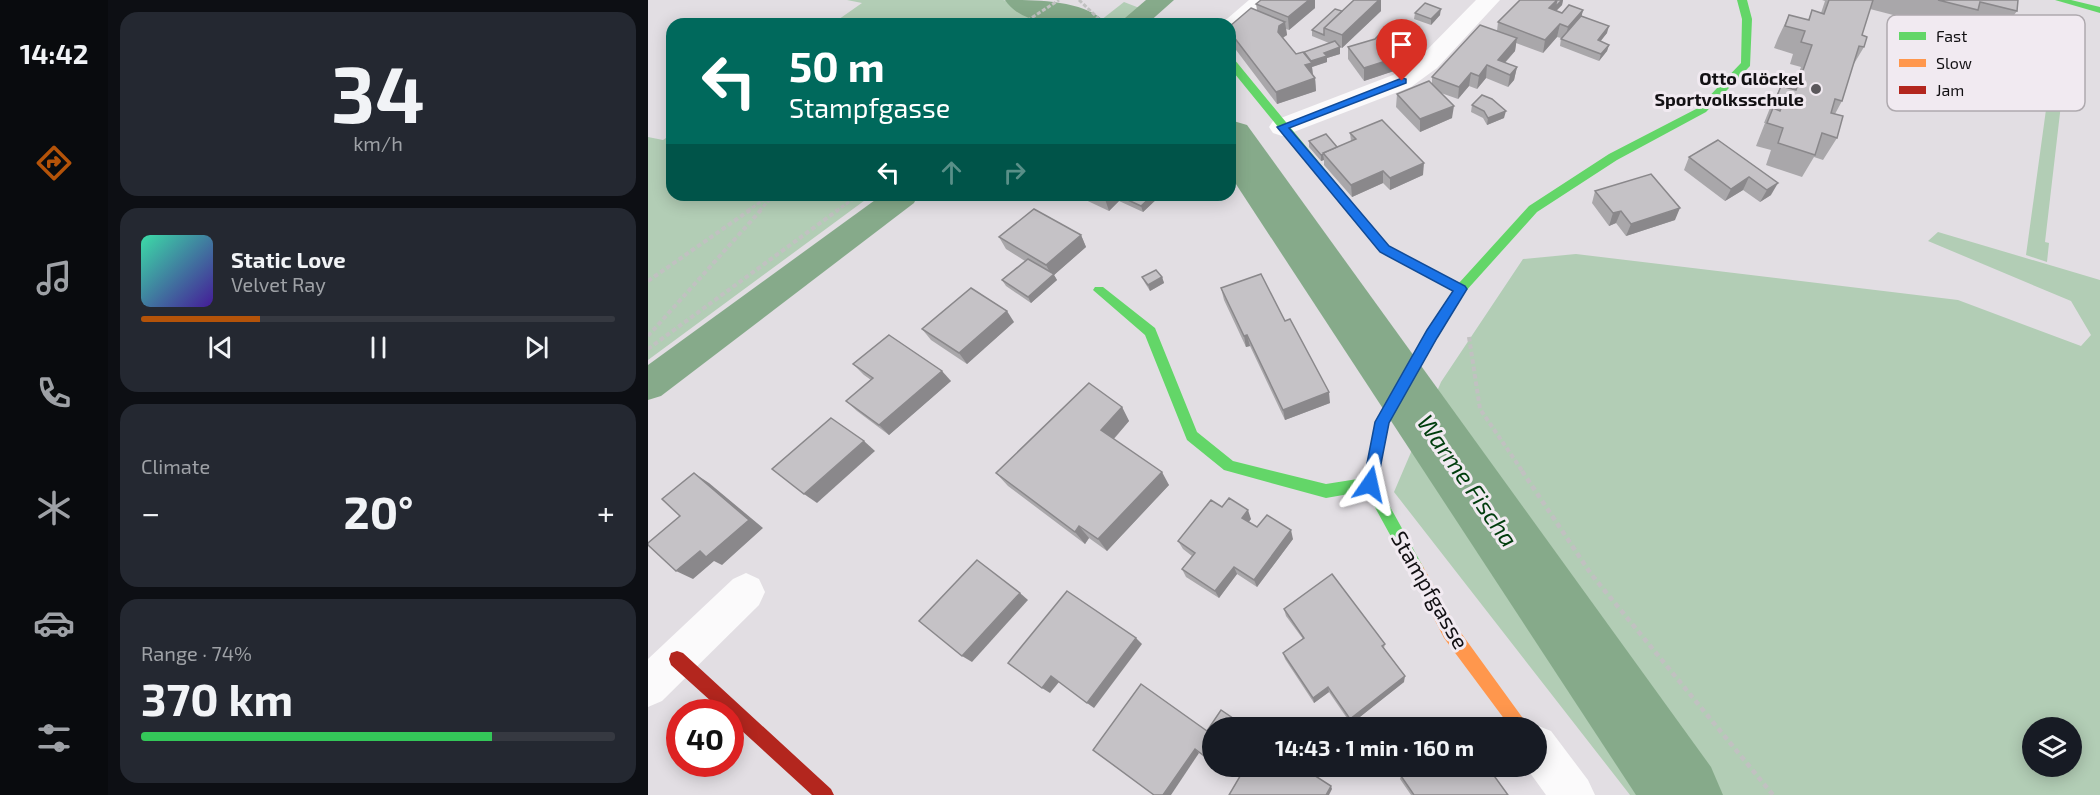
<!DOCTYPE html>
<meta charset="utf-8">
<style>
body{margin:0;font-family:"Exo 2",sans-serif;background:#242831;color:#f1f3f6;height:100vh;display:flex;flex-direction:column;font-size:22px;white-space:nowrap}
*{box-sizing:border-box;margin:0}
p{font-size:20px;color:#9ea1a6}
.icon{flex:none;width:33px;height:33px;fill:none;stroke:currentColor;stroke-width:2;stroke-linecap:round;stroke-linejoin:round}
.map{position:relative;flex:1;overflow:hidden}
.side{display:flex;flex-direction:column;gap:12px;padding:12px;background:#0d0f14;width:540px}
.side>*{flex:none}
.banner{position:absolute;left:18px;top:18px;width:570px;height:183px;border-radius:18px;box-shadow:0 3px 15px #0003;background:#00695c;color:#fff;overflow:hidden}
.tools{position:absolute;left:1374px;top:717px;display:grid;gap:12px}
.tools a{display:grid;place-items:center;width:60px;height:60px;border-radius:50%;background:#171b24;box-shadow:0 3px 15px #0003;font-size:30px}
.speed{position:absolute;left:18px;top:699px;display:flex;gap:12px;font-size:30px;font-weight:700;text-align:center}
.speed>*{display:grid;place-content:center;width:78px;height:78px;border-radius:50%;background:#171b24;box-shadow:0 3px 15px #0003;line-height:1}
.speed .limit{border:9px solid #d22;background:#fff;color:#111}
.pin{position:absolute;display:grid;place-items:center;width:51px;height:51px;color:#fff;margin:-62px -26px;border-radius:50% 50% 50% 0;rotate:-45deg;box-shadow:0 0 6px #0007}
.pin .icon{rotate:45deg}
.me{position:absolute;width:66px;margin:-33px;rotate:11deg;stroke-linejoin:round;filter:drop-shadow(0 0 4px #0008)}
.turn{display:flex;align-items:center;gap:21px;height:126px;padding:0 24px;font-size:27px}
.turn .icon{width:78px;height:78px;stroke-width:2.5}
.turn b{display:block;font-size:42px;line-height:51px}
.lanes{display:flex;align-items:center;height:57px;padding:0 24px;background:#0003;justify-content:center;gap:30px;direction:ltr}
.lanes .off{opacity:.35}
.big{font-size:45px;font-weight:700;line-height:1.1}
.side .widget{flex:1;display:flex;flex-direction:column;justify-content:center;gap:9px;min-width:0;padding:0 21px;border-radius:18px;background:#242831}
.side .dial{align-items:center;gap:0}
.dial b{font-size:78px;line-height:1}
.song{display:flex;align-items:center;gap:18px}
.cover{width:72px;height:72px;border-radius:9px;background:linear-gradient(135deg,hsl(160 70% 55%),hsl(260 70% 35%))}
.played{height:6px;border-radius:3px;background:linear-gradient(90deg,#b45309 25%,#363941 25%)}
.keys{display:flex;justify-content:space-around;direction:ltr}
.heat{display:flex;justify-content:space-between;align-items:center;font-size:33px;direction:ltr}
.charge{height:9px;border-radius:4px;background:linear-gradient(90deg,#34c759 74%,#363941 0)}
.trip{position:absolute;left:554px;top:717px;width:345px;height:60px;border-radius:30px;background:#171b24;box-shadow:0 3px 15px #0003;font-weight:700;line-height:60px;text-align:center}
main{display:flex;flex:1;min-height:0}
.menu{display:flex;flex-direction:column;width:108px;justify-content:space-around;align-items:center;background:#090b0e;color:#9ea1a6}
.menu .icon{width:42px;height:42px}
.menu .active{color:#b45309}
.menu b{font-size:27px;color:#f1f3f6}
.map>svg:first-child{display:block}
.green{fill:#b2cdb5;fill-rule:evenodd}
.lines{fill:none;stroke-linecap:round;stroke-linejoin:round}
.canal{fill:#86aa8a;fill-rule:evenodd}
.river{fill:#86aa8a;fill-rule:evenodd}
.path-far2{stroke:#c1c1c1;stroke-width:3;stroke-dasharray:4 2;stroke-linecap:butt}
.path-far1{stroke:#c1c1c1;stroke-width:4;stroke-dasharray:4.5 3;stroke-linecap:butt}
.path{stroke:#c1c1c1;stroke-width:4.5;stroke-dasharray:5 4;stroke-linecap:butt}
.street{fill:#fbfafb;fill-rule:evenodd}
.fast{fill:#63d668;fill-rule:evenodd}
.slow{fill:#ff974d;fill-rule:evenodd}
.jam{fill:#b3261e;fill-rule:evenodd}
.wall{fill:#a9a7aa}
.shaded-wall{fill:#8a888b}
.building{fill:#c5c2c6;stroke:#8a888b;stroke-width:1.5}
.route{fill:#1a73e8;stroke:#114b97;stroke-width:1.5}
.poi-dot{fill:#5b585c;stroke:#f1eaf1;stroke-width:2}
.labels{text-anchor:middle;stroke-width:6;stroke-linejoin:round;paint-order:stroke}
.far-poi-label{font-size:18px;font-weight:bold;fill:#121013;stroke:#f1eaf1;text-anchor:end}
.street-label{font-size:22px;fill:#121013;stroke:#f1eaf1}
.water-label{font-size:24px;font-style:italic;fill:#003d0d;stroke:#f1eaf1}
.key{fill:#f1eaf1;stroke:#aea9ae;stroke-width:1.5}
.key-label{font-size:16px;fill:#121013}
</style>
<main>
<nav class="menu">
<b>14:42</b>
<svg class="icon active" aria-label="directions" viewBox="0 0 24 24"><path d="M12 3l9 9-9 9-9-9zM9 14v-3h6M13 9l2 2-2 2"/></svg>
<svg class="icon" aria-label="music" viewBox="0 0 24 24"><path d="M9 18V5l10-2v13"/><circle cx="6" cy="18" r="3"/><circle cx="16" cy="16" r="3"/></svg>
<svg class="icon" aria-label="phone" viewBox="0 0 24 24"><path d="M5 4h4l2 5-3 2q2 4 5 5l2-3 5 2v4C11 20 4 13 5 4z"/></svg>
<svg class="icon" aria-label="climate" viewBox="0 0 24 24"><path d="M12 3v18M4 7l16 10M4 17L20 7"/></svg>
<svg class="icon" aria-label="car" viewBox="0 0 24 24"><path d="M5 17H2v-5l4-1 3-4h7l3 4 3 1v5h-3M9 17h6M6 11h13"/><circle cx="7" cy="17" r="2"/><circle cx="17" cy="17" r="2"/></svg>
<svg class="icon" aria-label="filters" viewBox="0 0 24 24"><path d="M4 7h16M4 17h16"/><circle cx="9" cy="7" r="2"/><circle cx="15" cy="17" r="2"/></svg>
</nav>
<section class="side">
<div class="widget dial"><b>34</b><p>km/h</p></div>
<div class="widget">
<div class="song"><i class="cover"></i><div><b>Static Love</b><p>Velvet Ray</p></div></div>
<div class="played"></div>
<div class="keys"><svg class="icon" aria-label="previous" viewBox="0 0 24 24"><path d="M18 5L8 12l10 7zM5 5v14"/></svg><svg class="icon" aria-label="pause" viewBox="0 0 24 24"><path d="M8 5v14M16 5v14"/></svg><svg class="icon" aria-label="next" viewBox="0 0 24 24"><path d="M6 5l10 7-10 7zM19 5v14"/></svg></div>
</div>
<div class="widget"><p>Climate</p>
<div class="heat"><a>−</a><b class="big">20°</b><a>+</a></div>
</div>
<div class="widget"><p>Range · 74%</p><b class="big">370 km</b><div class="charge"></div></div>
</section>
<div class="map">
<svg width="1452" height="795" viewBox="0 0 1452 795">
<rect width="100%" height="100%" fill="#e2dee3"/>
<!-- green -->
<g class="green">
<polygon points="199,0 355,0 390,8 417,24 184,24 214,3"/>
<polygon points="476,2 494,9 474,24 448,24"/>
<polygon points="1404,66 1417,70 1397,242 1401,243 1399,262 1378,255"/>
<polygon points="24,134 24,195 224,195 0,360 0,137 15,140"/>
<path d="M1290,232l162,48v515h-470l-236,-303 47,-110 82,-123 53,-5 382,46 123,46 10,-11 -20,-34 -143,-60zM1384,728h40v38h-40z"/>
</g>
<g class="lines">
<!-- canal -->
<g class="canal">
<polygon points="498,0 526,0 499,24 470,24"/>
<polygon points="234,195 270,195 266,203 13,396 0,400 0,365"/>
</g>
<!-- river -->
<g class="river">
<path d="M357,0c32,0 81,0 102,24 -32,0 -82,6 -102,-24z"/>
<polygon points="582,120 599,125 1063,767 1075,795 988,795 582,175"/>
</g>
<!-- path-far2 -->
<g class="path-far2">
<polyline points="431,0 451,19 464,24"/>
<polyline points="374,24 411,0"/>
<polyline points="99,211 123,195"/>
<polyline points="111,211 126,195"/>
<polyline points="188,211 211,195"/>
</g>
<!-- path-far1 -->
<g class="path-far1">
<polyline points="0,281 102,210"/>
<polyline points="0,336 113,210"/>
<polyline points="821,337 832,409 875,472"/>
<polyline points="0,349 190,210"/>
</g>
<!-- path -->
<polyline class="path" points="874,471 943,574 1125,795"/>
<!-- street -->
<g class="street">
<polygon points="601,0 626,0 590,33 582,35 582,24 573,24"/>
<polygon points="828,0 852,0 789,68 763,87 643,133 634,136 625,133 621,127 625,121 745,75 771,58"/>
<polygon points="98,573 111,579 117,592 111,605 14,701 0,707 0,659 85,579"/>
<polygon points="888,725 903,731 940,780 947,795 898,795 877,766 888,766 888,728 882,728"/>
</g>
<!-- fast -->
<g class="fast">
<polygon points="1089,0 1099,0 1104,19 1102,66 1058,112 969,160 889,212 817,292 789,338 741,423 729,483 773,563 776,568 773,573 768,575 763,573 718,491 678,498 576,470 539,440 497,335 445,290 447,287 455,287 507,328 549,432 585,461 678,484 716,478 727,422 779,330 805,291 732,252 582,68 582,58 586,59 740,246 811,283 881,206 961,154 1050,108 1093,63 1094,19"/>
<polygon points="1407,0 1423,0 1452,7 1452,13"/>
</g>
<!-- slow -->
<polygon class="slow" points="768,561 773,563 808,626 882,728 863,728 796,638 760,568 763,563"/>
<!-- jam -->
<polygon class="jam" points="29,651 35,653 183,789 186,795 164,795 82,720 82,712 75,712 23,665 21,659 23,653"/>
</g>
<!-- wall -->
<g class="wall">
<polygon points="613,0 667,0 667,8 641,30 638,29 639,35 635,38 648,54 656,53 681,43 664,36 664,30 694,11 733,11 694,48 692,47 692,54 679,58 679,62 664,67 665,76 667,78 668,91 629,104 582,42 582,26 609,10 608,4"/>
<polygon points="872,0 915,0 914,5 908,11 914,13 935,10 933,17 959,33 952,41 961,45 959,51 951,61 912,46 913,38 909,37 895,53 868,43 867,51 857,63 869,67 866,80 860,87 838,78 829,89 821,86 810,99 793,93 804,118 772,132 748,107 749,94 784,84 784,77 849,31 850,22"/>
<polygon points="1174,0 1370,0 1369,11 1352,34 1319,26 1315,33 1222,9 1214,35 1216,47 1204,67 1194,101 1187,114 1189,138 1175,160 1166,157 1154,177 1118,165 1123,150 1108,146 1117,123 1116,123 1122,108 1133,86 1145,89 1153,67 1142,64 1145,54 1126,48 1130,38 1141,15 1160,20 1164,10 1173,13 1177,1"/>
<polygon points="767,13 792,15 783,25 766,19"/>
<polygon points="700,47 757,60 746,71 716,81 700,59"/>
<polygon points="824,105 856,118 839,125 835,118 823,112"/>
<polygon points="702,133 775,175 742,190 735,183 704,197 676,165 676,160 673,161 661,147 661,141 689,147 703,141"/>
<polygon points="1070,140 1123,195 1112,202 1095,190 1077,201 1036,170 1041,157"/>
<polygon points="947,191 1027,220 978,236 968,223 961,226 944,203"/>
<polygon points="427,195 513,195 495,212 471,201 461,211"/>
<polygon points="433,235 438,247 406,275 409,280 383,303 358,286 354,280 377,261 358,249 351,237"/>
<polygon points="494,277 514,277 516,283 502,291 497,283"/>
<polygon points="573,288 637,321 682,403 637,420 602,346 598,347 576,300"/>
<polygon points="366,322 319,364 283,340 274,329"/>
<polygon points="205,364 303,381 241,435 209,411 198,401 223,380 216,375"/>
<polygon points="474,407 481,421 466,439 521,485 459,551 441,538 437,544 360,486 348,473"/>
<polygon points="574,507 603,519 600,522 609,527 645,539 609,587 589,574 571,598 538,577 534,569 544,556 535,549 530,541"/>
<polygon points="636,609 737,644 736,648 756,682 703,724 681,692 666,703 637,659 635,653 655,639 638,616"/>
<polygon points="753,776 860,795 763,795 752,779"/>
</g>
<!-- shaded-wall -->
<g class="shaded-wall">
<polygon points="661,0 667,0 667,8 641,30 640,17"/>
<polygon points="731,0 733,0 733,11 694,48 694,35"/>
<polygon points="909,0 915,0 914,5 906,13 901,8"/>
<polygon points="793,9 792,15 783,25 783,19"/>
<polygon points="935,10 932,23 917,40 920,27"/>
<polygon points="637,22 639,35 632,39 630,32 631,26"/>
<polygon points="912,24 909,37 895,53 897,40"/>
<polygon points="961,26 959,33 948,47 950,40"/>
<polygon points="869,38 867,51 850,70 850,60"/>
<polygon points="961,45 959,51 951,61 953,54"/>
<polygon points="692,47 692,54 679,58 679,62 664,67 665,76 657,65 676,53"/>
<polygon points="758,47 757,60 746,71 716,81 716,68"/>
<polygon points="839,65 838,78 829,89 831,76"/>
<polygon points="869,67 866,80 860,87 862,75"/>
<polygon points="823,73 821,86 810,99 811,87"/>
<polygon points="667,78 668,91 629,104 628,92"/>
<polygon points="806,106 804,118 772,132 772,119"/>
<polygon points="858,111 856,118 839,125 840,118"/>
<polygon points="675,154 676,160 673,161 673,155"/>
<polygon points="776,163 775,175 742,190 742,178"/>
<polygon points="735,171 735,183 704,197 703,185"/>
<polygon points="1101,177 1095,190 1077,201 1083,189"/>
<polygon points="1130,183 1123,195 1112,202 1119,190"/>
<polygon points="461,195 469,195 471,201 461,211 457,199"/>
<polygon points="505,195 513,195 495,212 493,206"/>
<polygon points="1032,208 1027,220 978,236 983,224"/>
<polygon points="973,211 968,223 961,226 965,213"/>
<polygon points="433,235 438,247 406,275 409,280 383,303 380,297 404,276 398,265"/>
<polygon points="514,277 516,283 502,291 500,285"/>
<polygon points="359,311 366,322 319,364 311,353"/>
<polygon points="599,335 602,346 598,347 596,336"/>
<polygon points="294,371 303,381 241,435 231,425"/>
<polygon points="681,392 682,403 637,420 635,410"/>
<polygon points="474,407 481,421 461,444 453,430"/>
<polygon points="216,441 227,451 169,503 156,494"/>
<polygon points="514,472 521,485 459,551 450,539"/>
<polygon points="46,473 61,483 115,528 74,565 66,561 45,579 28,571"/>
<polygon points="600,510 603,519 597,527 594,518"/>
<polygon points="431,526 441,538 437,544 427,532"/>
<polygon points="643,530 645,539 609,587 606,580"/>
<polygon points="586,567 589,574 571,598 567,591"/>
<polygon points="372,593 380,600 324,662 314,656"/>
<polygon points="488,638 494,644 446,708 439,703"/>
<polygon points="403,676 411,682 402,693 394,688"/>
<polygon points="757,676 756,682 703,724 702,719"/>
<polygon points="680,687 681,692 666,703 665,698"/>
<polygon points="547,749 551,753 523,795 515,795"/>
<polygon points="683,786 684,789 681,795 678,795"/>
</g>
<!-- building -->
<g class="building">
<polygon points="613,0 661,0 640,17 608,4"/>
<polygon points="706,0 731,0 694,35 676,28"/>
<polygon points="872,0 909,0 901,8 914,13 921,5 935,10 920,27 912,24 897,40 850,22"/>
<polygon points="907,0 914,0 907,7 909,0"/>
<polygon points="1181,0 1225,0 1214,35 1219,37 1216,47 1211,46 1194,101 1187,99 1183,113 1195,116 1189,138 1174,133 1167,155 1130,143 1135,128 1119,123 1125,108 1132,111 1135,103 1127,101 1133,86 1148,90 1164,45 1153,42 1157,31 1137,26 1141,15 1161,20 1164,10 1176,14"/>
<polygon points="1290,0 1370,0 1369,11 1332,2 1330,10"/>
<polygon points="777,3 793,9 783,19 767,13"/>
<polygon points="603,8 637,22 631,26 630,32 648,54 655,52 664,63 657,65 667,78 628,92 582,32 582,26"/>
<polygon points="687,9 694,11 676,28 676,35 664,30"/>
<polygon points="933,16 961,26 950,40 961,45 953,54 913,39"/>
<polygon points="832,25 869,38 850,60 869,67 862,75 839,65 831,76 823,73 811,87 784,77"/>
<polygon points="730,36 758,47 747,58 716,68 700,47 727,39"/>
<polygon points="687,41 692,47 676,53 679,56 663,61 656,52"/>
<polygon points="781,81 806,106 772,119 749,94"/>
<polygon points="834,95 844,99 858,111 840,118 836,111 824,105"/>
<polygon points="734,120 776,163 742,178 735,171 703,185 675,153 708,139 702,133"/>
<polygon points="678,134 689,147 675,153 676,154 673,155 661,141"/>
<polygon points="1070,140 1130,183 1119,190 1101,177 1083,189 1041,157"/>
<polygon points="1003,174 1032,208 983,224 973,211 965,213 947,191"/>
<polygon points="449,195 461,195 457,199"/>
<polygon points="469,195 505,195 493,206"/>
<polygon points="386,209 433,235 398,265 351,237"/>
<polygon points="380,259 406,274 380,297 354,280"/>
<polygon points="508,270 514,277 500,285 494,277"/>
<polygon points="613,274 637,321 642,319 681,392 635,410 599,335 596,336 573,288"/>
<polygon points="323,288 359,311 311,353 274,329"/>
<polygon points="241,335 294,371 231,425 198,401 225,378 205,364"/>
<polygon points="441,383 474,407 453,430 514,472 450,539 431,526 427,532 348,473"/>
<polygon points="183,418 216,441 156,494 124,469"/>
<polygon points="46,473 101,520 58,557 52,551 28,571 0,545 0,543 32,516 14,499"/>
<polygon points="581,498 600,510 594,518 609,527 619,515 643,530 606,580 586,567 567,591 534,569 547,553 530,541 563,500 574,507"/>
<polygon points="329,560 372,593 314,656 271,621"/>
<polygon points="684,574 737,644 734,646 757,676 702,719 680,687 665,698 635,653 656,638 636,609"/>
<polygon points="419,591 488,638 439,703 403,676 394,688 360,663"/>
<polygon points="493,684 559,731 573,710 592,723 589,728 564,728 564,762 547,749 515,795 506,795 445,750"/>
<polygon points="598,766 652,766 683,786 678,795 581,795"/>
<polygon points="764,766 839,766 860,795 766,795 753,776"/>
</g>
<!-- route -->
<polygon class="route" points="754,78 758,79 758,83 641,128 741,246 817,286 819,289 789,338 741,423 729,484 727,489 722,491 717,489 715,484 727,422 779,330 805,291 732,252 629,127"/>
<!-- markers -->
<circle class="poi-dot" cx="1168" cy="89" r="6"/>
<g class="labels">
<!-- far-poi labels -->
<g class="far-poi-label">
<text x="1156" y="85">Otto Glöckel<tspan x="1156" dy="21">Sportvolksschule</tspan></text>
</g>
<!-- street labels -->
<g class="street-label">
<text transform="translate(782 590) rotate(60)" y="8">Stampfgasse</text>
</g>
<!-- water labels -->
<g class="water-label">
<text transform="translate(819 481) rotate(55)" y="8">Warme Fischa</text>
</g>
</g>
<!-- legend -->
<rect x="1239" y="15" width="198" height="96" rx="9" class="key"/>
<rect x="1251" y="32" width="27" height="8" fill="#63d668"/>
<rect x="1251" y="59" width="27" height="8" fill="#ff974d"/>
<rect x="1251" y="86" width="27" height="8" fill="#b3261e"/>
<g class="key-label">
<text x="1288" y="42">Fast</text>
<text x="1288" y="69">Slow</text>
<text x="1288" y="96">Jam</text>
</g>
</svg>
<div class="tools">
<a><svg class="icon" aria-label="layers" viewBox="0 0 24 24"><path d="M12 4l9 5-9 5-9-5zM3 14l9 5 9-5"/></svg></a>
</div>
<div class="speed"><div class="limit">40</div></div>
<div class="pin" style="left:754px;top:81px;background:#d93025"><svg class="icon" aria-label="arrive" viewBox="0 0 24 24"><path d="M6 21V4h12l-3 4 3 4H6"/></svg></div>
<svg class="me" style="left:722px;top:484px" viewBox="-20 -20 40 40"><path d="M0-17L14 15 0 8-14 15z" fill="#1a73e8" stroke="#fff" stroke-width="4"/></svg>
<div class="trip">14:43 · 1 min · 160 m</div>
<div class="banner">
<div class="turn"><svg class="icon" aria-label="left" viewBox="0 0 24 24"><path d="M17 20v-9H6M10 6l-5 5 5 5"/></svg><div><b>50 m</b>Stampfgasse</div></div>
<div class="lanes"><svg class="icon" aria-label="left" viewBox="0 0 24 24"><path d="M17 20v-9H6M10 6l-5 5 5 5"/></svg><svg class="icon off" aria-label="ahead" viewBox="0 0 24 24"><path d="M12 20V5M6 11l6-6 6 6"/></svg><svg class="icon off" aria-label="right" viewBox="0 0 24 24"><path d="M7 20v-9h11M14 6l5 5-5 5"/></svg></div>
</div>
</div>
</main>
